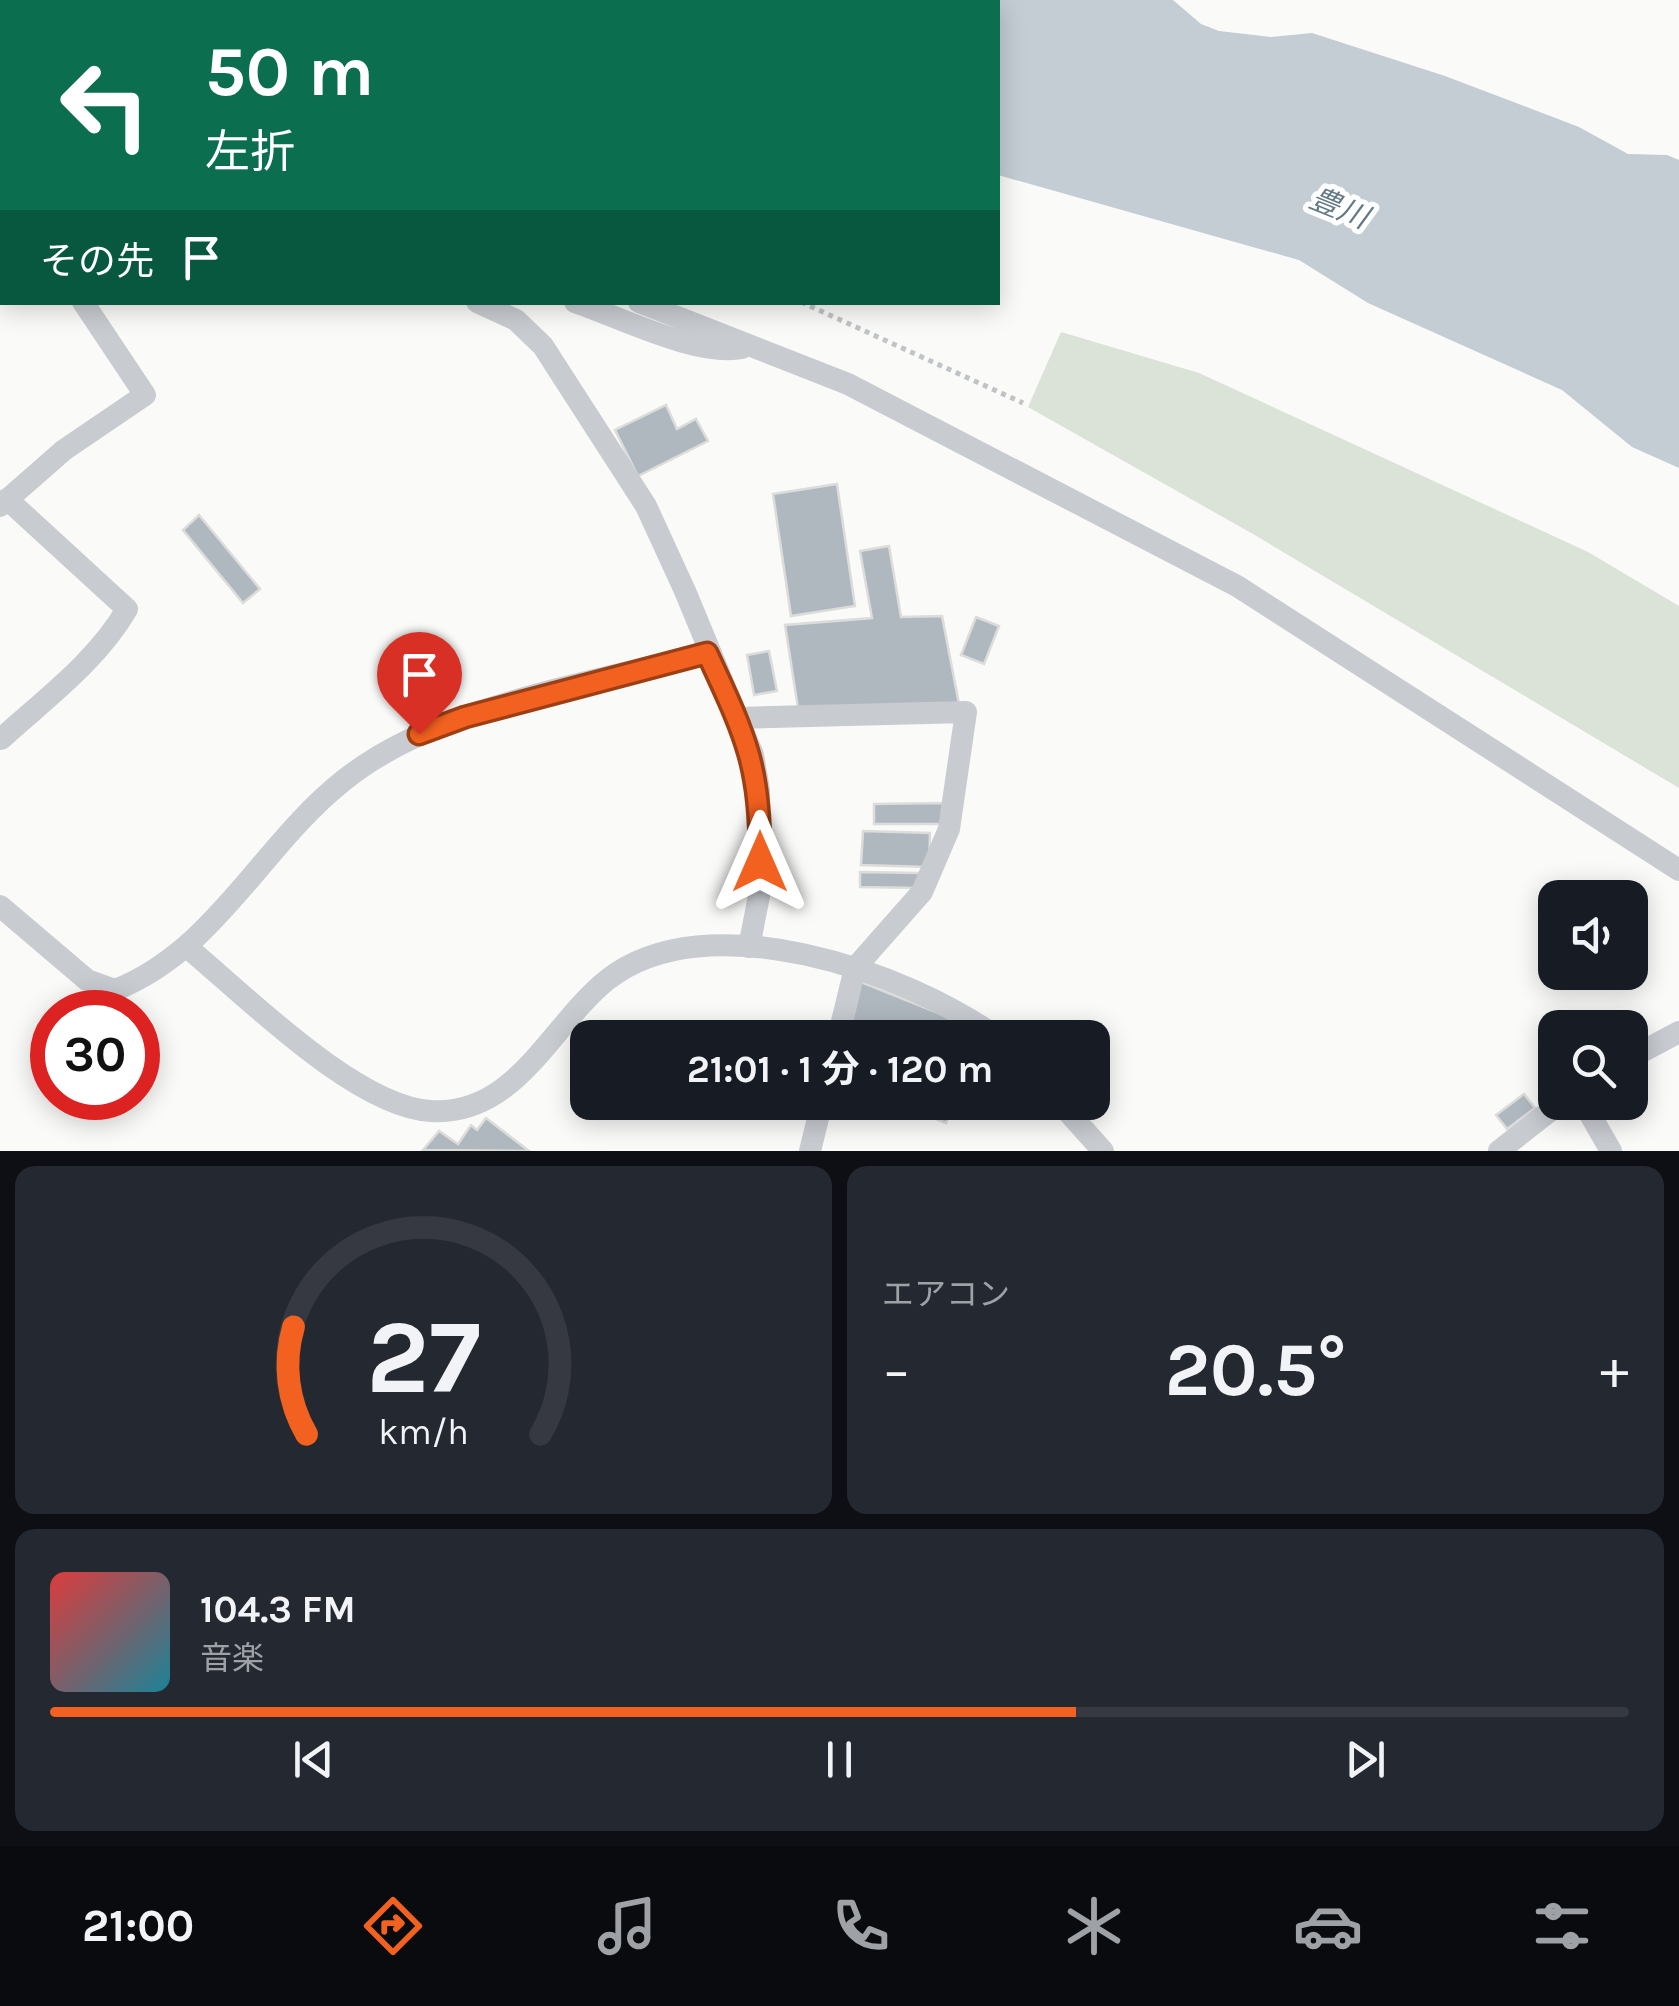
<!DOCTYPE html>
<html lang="ja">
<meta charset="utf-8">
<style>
body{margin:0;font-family:Karla,"Noto Sans JP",sans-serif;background:#242831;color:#f1f3f6;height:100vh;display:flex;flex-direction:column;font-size:38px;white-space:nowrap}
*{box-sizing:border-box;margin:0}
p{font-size:32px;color:#9ea1a6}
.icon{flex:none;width:55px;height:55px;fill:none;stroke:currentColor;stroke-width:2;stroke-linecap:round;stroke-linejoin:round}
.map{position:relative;height:1151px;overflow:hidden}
.details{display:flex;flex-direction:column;gap:15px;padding:15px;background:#0d0f14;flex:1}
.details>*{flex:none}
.hud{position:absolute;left:0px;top:0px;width:1000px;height:305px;box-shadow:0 5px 25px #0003;background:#0b6e4f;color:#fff;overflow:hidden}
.controls{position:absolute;left:1538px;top:880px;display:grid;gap:20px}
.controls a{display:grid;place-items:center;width:110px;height:110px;border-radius:20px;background:#171b24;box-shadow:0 5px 25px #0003;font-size:50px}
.speed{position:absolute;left:30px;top:990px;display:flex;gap:20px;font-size:50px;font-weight:700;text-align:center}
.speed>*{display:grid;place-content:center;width:130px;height:130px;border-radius:50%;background:#171b24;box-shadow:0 5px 25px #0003;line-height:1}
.speed .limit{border:15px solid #d22;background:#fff;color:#111}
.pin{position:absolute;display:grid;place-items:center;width:85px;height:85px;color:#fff;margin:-102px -42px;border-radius:50% 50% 50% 0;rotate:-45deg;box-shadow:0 0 10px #0007}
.pin .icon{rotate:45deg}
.me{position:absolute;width:110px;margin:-55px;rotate:0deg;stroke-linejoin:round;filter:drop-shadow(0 0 8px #0008)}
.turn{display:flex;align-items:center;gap:35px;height:210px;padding:0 40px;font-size:45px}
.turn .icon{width:130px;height:130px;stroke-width:2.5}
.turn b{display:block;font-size:70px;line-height:85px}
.then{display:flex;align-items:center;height:95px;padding:0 40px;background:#0003;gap:20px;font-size:38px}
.big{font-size:75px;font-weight:700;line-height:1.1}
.details .tile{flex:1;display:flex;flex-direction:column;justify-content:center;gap:15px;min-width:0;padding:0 35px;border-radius:20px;background:#242831}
.details .dial{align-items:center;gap:0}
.dial svg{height:260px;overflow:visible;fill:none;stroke:#363941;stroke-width:7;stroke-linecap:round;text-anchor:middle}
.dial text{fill:#f1f3f6;stroke:none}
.song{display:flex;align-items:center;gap:30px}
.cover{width:120px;height:120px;border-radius:15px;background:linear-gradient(135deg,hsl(0 70% 55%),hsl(190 70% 35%))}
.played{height:10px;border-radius:5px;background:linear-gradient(90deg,#f2611f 65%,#363941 65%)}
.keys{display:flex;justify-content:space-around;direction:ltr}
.heat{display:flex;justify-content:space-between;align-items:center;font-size:55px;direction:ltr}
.details .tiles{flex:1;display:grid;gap:15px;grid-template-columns:1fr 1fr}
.tile:last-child{grid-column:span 2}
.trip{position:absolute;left:570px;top:1020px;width:540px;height:100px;border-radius:20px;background:#171b24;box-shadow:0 5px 25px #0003;font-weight:700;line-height:100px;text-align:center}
.menu{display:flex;height:160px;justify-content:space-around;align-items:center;background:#090b0e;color:#9ea1a6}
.menu .icon{width:70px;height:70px}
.menu .current{color:#f2611f}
.menu b{font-size:45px;color:#f1f3f6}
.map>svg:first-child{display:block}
.green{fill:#dbe2d8}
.water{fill:#c3cdd3}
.building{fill:#b0b8bf;stroke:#dcdcda;stroke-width:2.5}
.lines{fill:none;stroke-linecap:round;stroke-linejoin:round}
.path{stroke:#c1c4c6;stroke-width:5;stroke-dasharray:5 5;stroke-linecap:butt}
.minor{stroke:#c8cbd0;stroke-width:22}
.route-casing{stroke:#9d3f14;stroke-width:25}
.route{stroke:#f2611f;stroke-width:18}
.labels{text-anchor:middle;stroke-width:10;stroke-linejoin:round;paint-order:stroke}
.water-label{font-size:30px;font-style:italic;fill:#637a86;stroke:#fff}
</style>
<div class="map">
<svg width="1679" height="1151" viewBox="0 0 1679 1151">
<rect width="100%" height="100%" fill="#fafaf8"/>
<!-- green -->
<polygon class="green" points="1061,332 1199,373 1588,552 1679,606 1679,788 1253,534 1028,407"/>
<!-- water -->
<polygon class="water" points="549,0 1173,0 1201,24 1219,31 1271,37 1312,33 1445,76 1579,127 1628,154 1667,155 1679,160 1679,468 1632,447 1562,390 1368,303 1299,260 998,175 998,2"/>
<!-- building -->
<g class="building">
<polygon points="666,405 677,429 696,419 708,441 638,476 615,430"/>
<polygon points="837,484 855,606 791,616 773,494"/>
<polygon points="199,515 260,589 243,603 183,530"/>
<polygon points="889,546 901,617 942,616 959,704 798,708 785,625 872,618 860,551"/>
<polygon points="976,617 999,626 984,664 961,655"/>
<polygon points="769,651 777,691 754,695 747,655"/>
<polygon points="943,803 943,824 874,824 874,804"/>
<polygon points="863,831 930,833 929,867 861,865"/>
<polygon points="860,872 919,873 919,888 860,887"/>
<polygon points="861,982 968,1025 963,1038 848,1038"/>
<polygon points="1524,1094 1535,1108 1507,1129 1496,1115"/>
<polygon points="894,1102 954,1102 946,1123"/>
<polygon points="486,1118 529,1151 423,1150 439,1131 458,1144 471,1125 477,1130"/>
</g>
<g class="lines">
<!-- path -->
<g class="path">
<polyline points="0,99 2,99"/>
<polyline points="801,302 1023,403"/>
</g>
<!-- minor -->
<g class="minor">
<polyline points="0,130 2,131"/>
<polyline points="0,150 2,151"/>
<polyline points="0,279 2,278"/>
<polyline points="477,302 516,320 543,346 646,506 685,591 753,755 759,790 759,896 749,947"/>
<path d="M575,302c44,15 123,55 167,46"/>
<polyline points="639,302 848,384 1237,586 1679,870"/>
<polyline points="0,506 64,450 145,395 83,302"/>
<polyline points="738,718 966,712 949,829 922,892 855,968 838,1038"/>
<path d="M1,739c44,-40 96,-78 126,-130l-120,-110"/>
<path d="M0,906l87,74 28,10c100,-39 147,-145 228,-209 92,-75 250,-98 364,-128"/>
<path d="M188,948c58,48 168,159 243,163 85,5 119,-85 176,-131 99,-79 300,-8 391,58"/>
<polyline points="1630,1058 1679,1032"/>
<polyline points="1059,1102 1103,1151"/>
<polyline points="1583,1102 1611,1151"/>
<polyline points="810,1151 822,1102"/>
<polyline points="1499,1151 1561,1102"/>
</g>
</g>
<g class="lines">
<defs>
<path id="route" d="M419,734l46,-17 242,-64c39,84 54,114 53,209"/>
</defs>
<!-- route casing -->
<use href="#route" class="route-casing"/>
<!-- route -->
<use href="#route" class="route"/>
</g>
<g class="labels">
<!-- water labels -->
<g class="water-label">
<text transform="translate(1339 208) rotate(22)" y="10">豊川</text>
</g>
</g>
</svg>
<div class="controls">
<a><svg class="icon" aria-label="sound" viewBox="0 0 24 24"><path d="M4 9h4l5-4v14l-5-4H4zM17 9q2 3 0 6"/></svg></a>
<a><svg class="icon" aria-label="search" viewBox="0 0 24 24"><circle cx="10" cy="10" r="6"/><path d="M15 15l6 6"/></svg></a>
</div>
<div class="speed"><div class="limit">30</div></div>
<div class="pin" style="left:419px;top:734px;background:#d93025"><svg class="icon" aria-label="arrive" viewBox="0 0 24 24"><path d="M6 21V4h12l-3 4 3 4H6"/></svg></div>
<svg class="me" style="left:760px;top:862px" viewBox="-20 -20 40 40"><path d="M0-17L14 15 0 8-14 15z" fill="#f2611f" stroke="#fff" stroke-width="4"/></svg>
<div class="trip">21:01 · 1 分 · 120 m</div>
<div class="hud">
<div class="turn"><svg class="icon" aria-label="left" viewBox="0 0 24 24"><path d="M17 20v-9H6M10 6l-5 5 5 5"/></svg><div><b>50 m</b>左折</div></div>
<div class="then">その先<svg class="icon" aria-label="arrive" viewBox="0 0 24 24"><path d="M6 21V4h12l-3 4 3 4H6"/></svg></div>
</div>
</div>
<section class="details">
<div class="tiles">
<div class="tile dial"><svg viewBox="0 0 100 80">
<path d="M14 69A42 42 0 1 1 86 69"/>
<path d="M14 69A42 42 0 0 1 10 36" stroke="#f2611f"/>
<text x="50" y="56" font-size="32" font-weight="700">27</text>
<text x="50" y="72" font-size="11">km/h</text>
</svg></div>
<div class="tile"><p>エアコン</p>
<div class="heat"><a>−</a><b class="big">20.5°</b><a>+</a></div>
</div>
<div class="tile">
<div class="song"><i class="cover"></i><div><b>104.3 FM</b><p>音楽</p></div></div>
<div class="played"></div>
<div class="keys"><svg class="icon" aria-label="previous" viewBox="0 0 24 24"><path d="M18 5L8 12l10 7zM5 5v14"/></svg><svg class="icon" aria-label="pause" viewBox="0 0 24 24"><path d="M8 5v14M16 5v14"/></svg><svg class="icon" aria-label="next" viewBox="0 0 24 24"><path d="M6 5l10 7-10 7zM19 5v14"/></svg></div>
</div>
</div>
</section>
<nav class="menu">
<b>21:00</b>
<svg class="icon current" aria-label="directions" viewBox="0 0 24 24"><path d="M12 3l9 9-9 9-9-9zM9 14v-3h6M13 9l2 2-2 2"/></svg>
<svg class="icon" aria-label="music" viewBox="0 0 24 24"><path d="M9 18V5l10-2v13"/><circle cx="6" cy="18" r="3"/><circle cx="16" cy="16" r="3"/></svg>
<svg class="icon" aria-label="phone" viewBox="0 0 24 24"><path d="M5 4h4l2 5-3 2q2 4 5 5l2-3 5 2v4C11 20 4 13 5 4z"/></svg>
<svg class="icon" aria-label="climate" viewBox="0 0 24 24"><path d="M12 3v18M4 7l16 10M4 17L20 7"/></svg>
<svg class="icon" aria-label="car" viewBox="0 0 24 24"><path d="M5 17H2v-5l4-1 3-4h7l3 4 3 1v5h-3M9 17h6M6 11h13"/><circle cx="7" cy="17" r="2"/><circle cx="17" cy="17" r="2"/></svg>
<svg class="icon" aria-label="filters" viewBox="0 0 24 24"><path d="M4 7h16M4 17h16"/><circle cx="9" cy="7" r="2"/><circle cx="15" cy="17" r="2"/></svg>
</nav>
